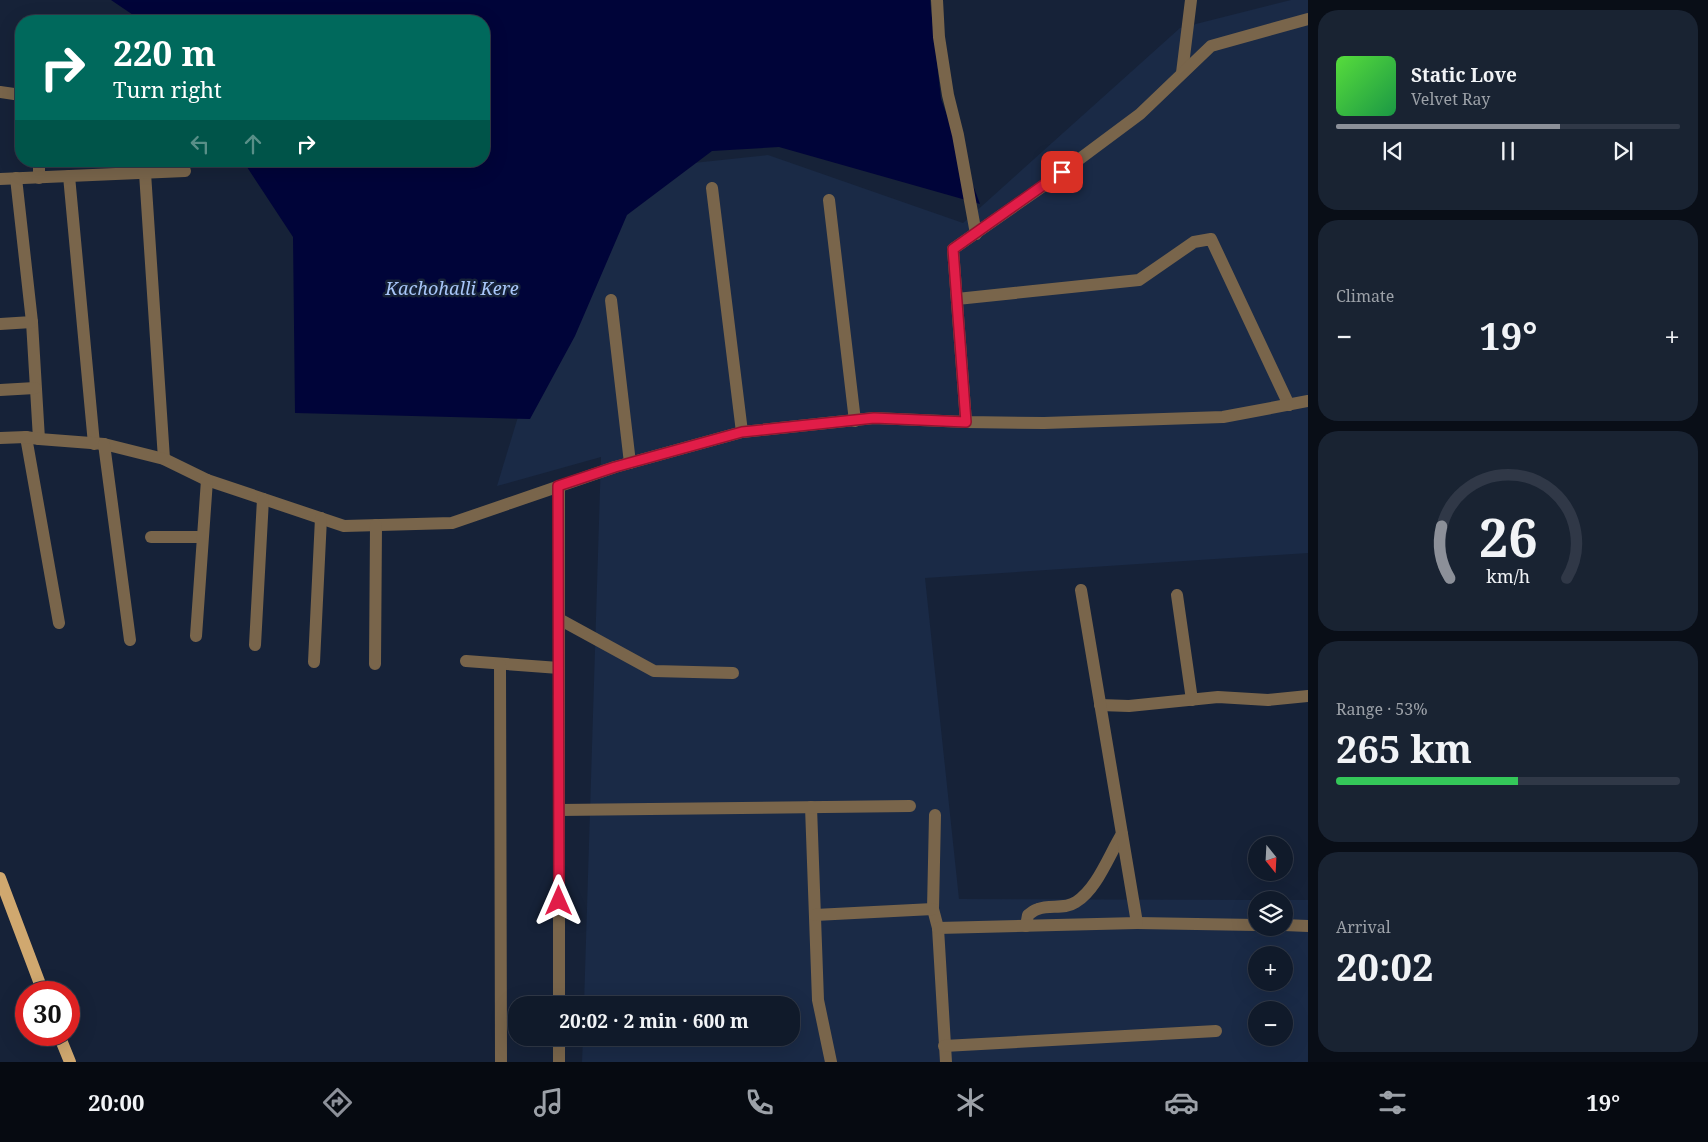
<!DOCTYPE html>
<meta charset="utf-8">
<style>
body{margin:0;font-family:"Noto Serif",serif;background:#192332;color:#f1f3f6;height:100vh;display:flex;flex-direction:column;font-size:19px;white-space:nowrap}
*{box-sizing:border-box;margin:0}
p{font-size:16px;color:#9ca1a8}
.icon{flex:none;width:28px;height:28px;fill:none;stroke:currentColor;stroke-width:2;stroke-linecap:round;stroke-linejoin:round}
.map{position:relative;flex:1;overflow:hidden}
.sheet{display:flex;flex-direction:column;gap:10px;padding:10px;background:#090e17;width:400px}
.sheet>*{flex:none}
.guide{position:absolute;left:15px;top:15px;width:475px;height:152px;border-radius:20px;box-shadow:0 5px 20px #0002,0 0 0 1px #303847;background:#00695c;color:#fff;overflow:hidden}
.needle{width:32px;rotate:162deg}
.tools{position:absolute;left:1248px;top:836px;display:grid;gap:10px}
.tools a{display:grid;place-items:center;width:45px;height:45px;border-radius:50%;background:#101a2a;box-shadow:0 5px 20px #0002,0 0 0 1px #303847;font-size:25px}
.speed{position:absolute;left:15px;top:981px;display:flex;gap:10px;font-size:25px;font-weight:700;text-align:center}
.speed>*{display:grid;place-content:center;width:65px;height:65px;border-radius:50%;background:#101a2a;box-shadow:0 5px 20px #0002,0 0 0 1px #303847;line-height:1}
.speed .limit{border:8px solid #d22;background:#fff;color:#111}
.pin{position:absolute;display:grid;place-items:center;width:42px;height:42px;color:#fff;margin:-21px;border-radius:10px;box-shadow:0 2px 8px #0006}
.me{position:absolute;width:55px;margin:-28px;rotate:0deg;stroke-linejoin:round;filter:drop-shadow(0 0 4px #0008)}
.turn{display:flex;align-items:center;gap:18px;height:105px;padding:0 15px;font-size:22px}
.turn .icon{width:65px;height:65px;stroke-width:2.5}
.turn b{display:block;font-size:35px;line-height:42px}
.lanes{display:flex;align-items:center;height:48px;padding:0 15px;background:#0003;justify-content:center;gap:25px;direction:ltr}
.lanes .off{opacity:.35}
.big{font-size:38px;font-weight:700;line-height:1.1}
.sheet .card{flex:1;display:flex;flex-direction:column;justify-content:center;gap:8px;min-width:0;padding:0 18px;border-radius:20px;background:#192332}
.sheet .dial{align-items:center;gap:0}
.dial svg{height:130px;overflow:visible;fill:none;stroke:#303847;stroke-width:7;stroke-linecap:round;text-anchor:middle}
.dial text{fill:#f1f3f6;stroke:none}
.song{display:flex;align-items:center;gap:15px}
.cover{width:60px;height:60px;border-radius:8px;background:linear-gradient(135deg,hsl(110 70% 55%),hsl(140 70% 35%))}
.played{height:5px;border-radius:2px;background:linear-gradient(90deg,#8c9099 65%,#303847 65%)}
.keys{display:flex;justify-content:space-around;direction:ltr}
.heat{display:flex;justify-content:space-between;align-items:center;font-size:28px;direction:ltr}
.charge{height:8px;border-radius:4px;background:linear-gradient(90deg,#34c759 53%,#303847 0)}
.trip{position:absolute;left:508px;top:996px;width:292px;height:50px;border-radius:20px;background:#101a2a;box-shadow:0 5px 20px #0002,0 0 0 1px #303847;font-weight:700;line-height:50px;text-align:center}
.tab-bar{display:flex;height:80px;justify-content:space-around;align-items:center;background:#060a11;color:#9ca1a8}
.tab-bar .icon{width:35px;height:35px}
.tab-bar .current{color:#8c9099}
.tab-bar b{font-size:22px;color:#f1f3f6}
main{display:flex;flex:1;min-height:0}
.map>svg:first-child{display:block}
.built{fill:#1a2a46;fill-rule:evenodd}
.water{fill:#000439}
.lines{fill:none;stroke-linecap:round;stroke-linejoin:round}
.minor{stroke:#79654b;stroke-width:12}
.major{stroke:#d0a86f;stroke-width:12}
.route-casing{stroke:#92132f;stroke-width:12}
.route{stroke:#e11d48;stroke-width:9}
.labels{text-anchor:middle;stroke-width:5;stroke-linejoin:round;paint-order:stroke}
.water-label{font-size:18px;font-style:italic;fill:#a8c6f9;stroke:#162238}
</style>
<main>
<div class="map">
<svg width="1308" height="1062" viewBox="0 0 1308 1062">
<rect width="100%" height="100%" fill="#162238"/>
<!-- built -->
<path class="built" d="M1291,0h17v553l-383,25 34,321 349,1v162h-726l1,-24h208v-33h-207l17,-548 -104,29 20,-66 89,-194 78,-62 84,-9 195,68 217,-195zM1256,900h28v28h-28zM1256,955h28v27h-28zM1256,1010h28v28h-28z"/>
<!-- water -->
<polygon class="water" points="111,0 930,0 941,99 980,204 779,147 712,151 627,215 575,336 530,419 295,413 293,237 243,161 484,161 484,21 142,21"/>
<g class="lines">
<!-- minor -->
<g class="minor">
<polyline points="937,0 939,37 948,95 958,135 976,234"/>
<polyline points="1182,73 1191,0"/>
<polyline points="0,92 21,95"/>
<polyline points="39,161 39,178"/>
<polyline points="145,173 164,459"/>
<polyline points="69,176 94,444"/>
<polyline points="0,179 185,171"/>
<polyline points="712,188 742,432"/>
<polyline points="829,200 855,421"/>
<polyline points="957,299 1139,280 1194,242 1211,239 1289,405"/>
<polyline points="611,300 630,463"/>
<polyline points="32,322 39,439"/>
<polyline points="0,324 32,322 16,178"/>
<polyline points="0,390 35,388"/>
<polyline points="966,422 953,249 1046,184 1140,114 1211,46 1308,19"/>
<polyline points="26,437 59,623"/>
<polyline points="0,438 26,437 39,439 104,444 164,459 207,480 344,526 452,523 615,467 742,432 874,418 966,422 1044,423 1223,417 1308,401"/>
<polyline points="104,444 130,640"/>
<polyline points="559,486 559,1005"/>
<polyline points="151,537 202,537"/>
<polyline points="1177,595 1192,700"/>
<polyline points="559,619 654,671 733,673"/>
<polyline points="196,636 207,480"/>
<polyline points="255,645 263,499"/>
<polyline points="466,661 559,668"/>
<polyline points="314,662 321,518"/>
<polyline points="375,664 376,525"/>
<polyline points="500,665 501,1062"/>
<polyline points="1100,705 1129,706 1218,697 1268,700 1308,696"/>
<polyline points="811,807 818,1000 831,1062"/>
<polyline points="559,810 910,806"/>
<polyline points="935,815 933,909 938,928 946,1062"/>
<polyline points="815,915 933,909"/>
<polyline points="1137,923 1256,925"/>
<polyline points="1284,925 1308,926"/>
<path d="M1026,926l2,-11c3,-2 6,-5 10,-6 12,-5 26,1 38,-7 21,-13 33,-47 46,-68"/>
<polyline points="938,928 1137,923 1081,590"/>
<polyline points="559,1038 559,1062"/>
<polyline points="944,1046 1216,1031"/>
</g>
<!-- major -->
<g class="major">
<polyline points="0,878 43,992"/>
<polyline points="59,1035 70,1062"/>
</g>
</g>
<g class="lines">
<defs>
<polyline id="route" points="559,901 558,486 615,467 742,432 874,418 966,422 953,249 1062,172"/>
</defs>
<!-- route casing -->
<use href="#route" class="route-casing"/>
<!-- route -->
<use href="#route" class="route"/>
</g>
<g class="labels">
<!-- water labels -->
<g class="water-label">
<text x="452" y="295">Kachohalli Kere</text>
</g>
</g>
</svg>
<div class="tools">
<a><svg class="needle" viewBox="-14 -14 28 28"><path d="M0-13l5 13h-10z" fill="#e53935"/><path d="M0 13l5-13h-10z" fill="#9ca1a8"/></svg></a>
<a><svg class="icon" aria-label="layers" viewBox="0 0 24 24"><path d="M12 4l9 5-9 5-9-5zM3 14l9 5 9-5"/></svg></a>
<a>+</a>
<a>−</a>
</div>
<div class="speed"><div class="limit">30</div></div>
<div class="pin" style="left:1062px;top:172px;background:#d93025"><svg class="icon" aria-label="arrive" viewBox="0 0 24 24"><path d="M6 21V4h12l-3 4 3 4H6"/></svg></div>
<svg class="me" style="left:559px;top:901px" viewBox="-20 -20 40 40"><path d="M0-17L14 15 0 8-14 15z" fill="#e11d48" stroke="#fff" stroke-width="4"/></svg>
<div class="trip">20:02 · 2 min · 600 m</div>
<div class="guide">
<div class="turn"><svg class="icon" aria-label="right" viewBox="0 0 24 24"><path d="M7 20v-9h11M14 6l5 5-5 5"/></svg><div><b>220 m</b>Turn right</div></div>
<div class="lanes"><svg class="icon off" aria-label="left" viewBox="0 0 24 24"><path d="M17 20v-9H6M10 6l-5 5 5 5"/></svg><svg class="icon off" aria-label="ahead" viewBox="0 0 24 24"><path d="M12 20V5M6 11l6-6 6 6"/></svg><svg class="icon" aria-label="right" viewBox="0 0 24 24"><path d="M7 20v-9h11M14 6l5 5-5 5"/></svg></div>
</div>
</div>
<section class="sheet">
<div class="card">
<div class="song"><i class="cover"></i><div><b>Static Love</b><p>Velvet Ray</p></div></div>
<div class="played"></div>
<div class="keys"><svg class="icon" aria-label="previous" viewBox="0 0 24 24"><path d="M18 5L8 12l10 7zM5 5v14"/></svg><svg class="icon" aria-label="pause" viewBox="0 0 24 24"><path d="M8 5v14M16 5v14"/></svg><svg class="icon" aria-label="next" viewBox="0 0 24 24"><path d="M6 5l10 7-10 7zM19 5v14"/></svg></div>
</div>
<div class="card"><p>Climate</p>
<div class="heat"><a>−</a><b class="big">19°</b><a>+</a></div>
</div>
<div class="card dial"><svg viewBox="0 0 100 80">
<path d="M14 69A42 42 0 1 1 86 69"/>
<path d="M14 69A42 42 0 0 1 9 37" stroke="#8c9099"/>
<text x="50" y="56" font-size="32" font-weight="700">26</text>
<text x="50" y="72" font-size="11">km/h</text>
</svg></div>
<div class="card"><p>Range · 53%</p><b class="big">265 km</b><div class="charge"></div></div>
<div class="card"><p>Arrival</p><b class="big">20:02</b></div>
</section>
</main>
<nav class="tab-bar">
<b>20:00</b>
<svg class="icon current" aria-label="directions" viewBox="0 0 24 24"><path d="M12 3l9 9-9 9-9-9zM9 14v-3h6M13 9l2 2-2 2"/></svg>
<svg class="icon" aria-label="music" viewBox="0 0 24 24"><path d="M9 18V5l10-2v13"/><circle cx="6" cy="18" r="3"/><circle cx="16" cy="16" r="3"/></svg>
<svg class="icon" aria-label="phone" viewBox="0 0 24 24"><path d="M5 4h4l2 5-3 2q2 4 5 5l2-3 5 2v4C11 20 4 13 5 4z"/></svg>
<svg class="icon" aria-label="climate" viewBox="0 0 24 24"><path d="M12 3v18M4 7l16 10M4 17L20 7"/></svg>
<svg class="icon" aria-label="car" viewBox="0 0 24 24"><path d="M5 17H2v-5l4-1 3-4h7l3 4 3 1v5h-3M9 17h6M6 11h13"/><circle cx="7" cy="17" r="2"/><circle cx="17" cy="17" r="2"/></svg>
<svg class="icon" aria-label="filters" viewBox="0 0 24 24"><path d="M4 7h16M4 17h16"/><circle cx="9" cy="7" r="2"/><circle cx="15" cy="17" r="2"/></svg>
<b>19°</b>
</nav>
